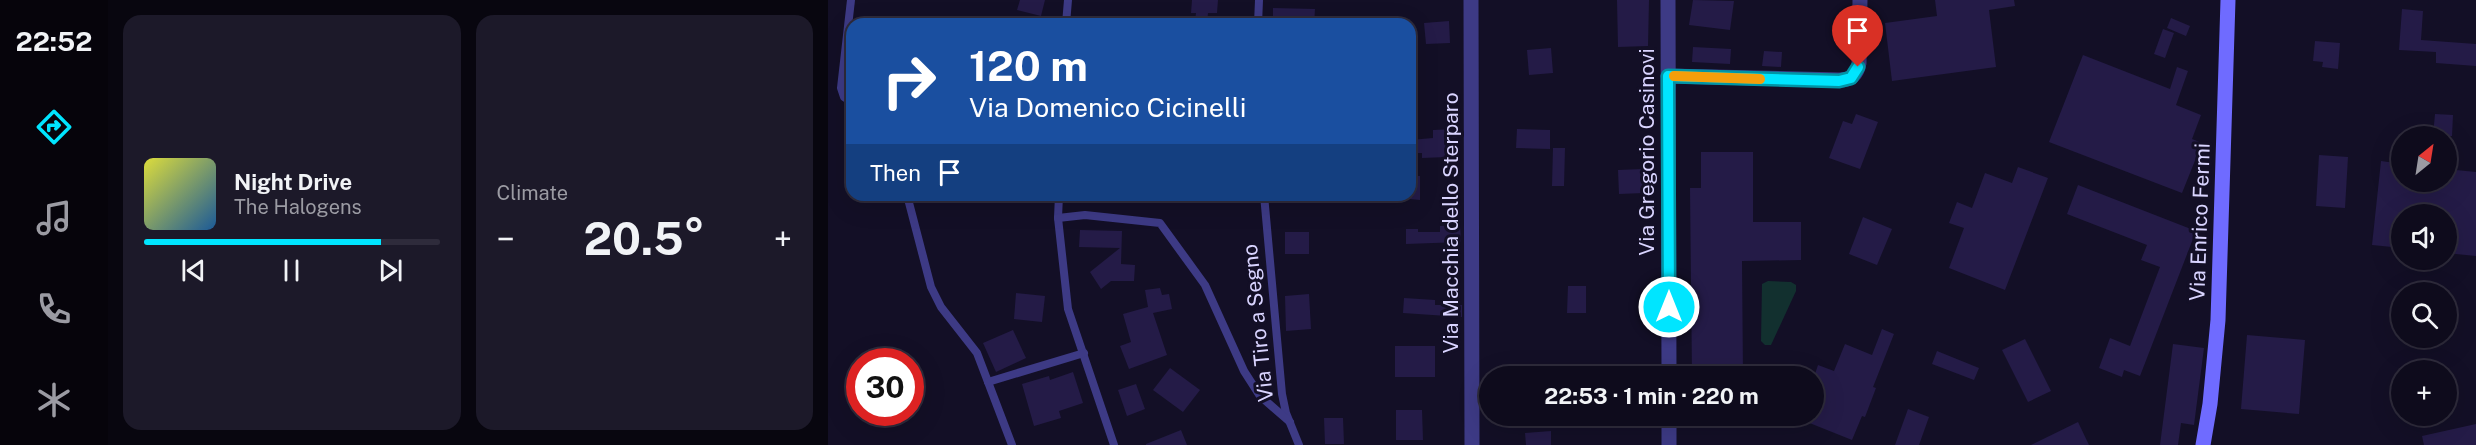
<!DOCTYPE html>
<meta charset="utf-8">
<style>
body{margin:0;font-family:"Public Sans",sans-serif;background:#1c1929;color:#f1f3f6;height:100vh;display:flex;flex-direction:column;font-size:22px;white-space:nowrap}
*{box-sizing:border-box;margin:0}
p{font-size:20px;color:#9b9ba3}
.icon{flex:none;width:33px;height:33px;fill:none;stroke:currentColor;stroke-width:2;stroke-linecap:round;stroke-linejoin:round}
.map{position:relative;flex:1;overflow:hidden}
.panel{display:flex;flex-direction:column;gap:15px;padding:15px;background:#08060f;width:720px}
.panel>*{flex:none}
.top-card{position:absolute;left:18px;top:18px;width:570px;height:183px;border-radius:18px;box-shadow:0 6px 24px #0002,0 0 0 2px #2e2b3b;background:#1a4fa0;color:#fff;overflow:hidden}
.needle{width:39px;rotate:30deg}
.controls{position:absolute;left:1563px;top:126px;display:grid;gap:12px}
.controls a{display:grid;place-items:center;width:66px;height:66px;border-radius:50%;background:#0e0b1c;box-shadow:0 6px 24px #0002,0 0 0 2px #2e2b3b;font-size:30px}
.speed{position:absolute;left:18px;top:348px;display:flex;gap:12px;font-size:30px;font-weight:700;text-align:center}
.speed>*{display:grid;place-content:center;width:78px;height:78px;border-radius:50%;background:#0e0b1c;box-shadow:0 6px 24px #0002,0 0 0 2px #2e2b3b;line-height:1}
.speed .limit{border:9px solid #d22;background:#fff;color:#111}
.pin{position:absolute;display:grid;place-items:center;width:51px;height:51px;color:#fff;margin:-62px -26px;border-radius:50% 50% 50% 0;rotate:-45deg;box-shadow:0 0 6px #0007}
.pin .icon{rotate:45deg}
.me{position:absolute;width:66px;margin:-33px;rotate:0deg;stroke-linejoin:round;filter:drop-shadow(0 0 4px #0008)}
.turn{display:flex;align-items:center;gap:21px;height:126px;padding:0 24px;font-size:27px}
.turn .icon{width:78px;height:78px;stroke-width:2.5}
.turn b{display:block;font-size:42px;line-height:51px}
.then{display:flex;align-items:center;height:57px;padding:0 24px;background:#0003;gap:12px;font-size:22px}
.big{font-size:45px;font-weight:700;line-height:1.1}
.panel .widget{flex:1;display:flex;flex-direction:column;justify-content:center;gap:9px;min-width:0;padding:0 21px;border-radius:18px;background:#1c1929}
.song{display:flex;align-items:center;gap:18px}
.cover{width:72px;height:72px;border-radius:9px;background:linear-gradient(135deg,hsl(60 70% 55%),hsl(210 70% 35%))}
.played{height:6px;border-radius:3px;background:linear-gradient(90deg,#00e5ff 80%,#2e2b3b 80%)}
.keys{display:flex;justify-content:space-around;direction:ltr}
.heat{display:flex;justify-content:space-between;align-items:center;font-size:33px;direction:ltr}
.panel .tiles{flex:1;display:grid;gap:15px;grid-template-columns:repeat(2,1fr)}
.trip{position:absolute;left:651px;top:366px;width:345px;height:60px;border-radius:30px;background:#0e0b1c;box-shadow:0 6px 24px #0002,0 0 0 2px #2e2b3b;font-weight:700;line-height:60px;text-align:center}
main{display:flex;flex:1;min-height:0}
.menu{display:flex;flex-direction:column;width:108px;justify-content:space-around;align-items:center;background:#06040b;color:#9b9ba3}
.menu .icon{width:42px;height:42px}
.menu .active{color:#00e5ff}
.menu b{font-size:27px;color:#f1f3f6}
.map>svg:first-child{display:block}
.green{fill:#12302f}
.building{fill:#241b47}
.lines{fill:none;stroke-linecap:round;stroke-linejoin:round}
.lane{stroke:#3d3a85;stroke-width:8}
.street{stroke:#3d3a85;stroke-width:15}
.secondary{stroke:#6f6bff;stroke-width:15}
.route-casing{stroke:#0095a6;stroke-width:15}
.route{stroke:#00e5ff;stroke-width:10}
.slow{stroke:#f59e0b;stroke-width:10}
.labels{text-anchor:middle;stroke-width:6;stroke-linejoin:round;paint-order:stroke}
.street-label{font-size:21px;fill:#d9d4ff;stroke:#130f26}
</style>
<main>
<nav class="menu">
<b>22:52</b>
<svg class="icon active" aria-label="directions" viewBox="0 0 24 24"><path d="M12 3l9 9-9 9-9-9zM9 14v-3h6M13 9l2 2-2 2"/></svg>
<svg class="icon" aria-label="music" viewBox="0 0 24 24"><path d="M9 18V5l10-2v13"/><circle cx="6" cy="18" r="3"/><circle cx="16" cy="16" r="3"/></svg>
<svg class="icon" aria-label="phone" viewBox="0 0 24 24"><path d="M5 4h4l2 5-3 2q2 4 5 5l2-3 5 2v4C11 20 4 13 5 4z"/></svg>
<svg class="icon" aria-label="climate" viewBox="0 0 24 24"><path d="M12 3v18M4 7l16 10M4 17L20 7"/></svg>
</nav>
<section class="panel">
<div class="tiles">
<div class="widget">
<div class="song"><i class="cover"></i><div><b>Night Drive</b><p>The Halogens</p></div></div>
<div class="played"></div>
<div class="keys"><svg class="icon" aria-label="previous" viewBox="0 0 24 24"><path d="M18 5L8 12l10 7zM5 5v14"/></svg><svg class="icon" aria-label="pause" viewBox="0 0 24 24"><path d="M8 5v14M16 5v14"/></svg><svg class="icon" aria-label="next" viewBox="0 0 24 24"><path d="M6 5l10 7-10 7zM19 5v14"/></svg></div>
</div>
<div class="widget"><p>Climate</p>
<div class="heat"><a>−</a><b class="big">20.5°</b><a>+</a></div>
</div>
</div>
</section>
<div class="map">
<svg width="1648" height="445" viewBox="0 0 1648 445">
<rect width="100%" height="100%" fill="#130f26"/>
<!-- green -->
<polygon class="green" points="940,281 963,282 968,285 968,291 943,345 937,345 933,341 934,284"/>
<!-- building -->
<g class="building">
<polygon points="192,0 217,0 213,16 189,10"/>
<polygon points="364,0 390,0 389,13 380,13 379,22 367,21 368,13 363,13"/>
<polygon points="789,0 821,0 820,46 790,47"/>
<polygon points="865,0 906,1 902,30 861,25"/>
<polygon points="1107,0 1186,0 1187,6 1161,10 1168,67 1064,81 1057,23 1109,16"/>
<polygon points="445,8 487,9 486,24 445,24"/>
<polygon points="1574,9 1595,11 1593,40 1648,44 1648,66 1608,63 1608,52 1571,50"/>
<polygon points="1343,18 1362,26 1358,36 1339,28"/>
<polygon points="621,21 622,43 598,44 596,23"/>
<polygon points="1335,29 1346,33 1337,58 1326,54"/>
<polygon points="1487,41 1512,43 1510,69 1494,67 1495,62 1485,61"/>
<polygon points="865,47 903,49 902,64 864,62"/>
<polygon points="723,48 725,73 701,75 699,50"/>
<polygon points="936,51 954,52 953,67 934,66"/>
<polygon points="1255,55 1342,89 1349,67 1360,71 1348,105 1373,115 1364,139 1374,143 1354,193 1221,142"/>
<polygon points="1028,114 1050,122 1032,169 1001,158 1015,121 1024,124"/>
<polygon points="1607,114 1625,115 1624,136 1605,136"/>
<polygon points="628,129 629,143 618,144 619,157 594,158 594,153 582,153 582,140 605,138 605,130"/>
<polygon points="689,129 722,130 722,149 688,148"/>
<polygon points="725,148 737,148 736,186 724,186"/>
<polygon points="873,152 925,152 925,222 973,222 973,260 914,261 915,376 864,376 862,188 873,188"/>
<polygon points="1491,155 1520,157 1517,208 1488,206"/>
<polygon points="1553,161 1574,164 1574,182 1618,182 1618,169 1648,172 1648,256 1618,253 1618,214 1574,214 1574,248 1544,245"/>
<polygon points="1190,167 1220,178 1177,290 1121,268 1136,228 1121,223 1129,202 1144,208 1157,173 1184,183"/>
<polygon points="815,169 816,193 791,194 790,170"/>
<polygon points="582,176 592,176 592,200 582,199"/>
<polygon points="1250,185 1368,231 1312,376 1296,370 1294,377 1271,368 1282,338 1302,346 1332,267 1313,260 1319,245 1239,214"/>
<polygon points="1035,217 1064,229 1049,265 1021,254"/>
<polygon points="632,225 633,242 578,244 578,229 590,229 590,232 612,232 612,226"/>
<polygon points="252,230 294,231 293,264 307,265 306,281 283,281 273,289 262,272 292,248 251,247"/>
<rect x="457" y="232" width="24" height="22"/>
<polygon points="740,286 758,286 758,313 739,313"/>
<polygon points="332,288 334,295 341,294 344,309 325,313 339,355 301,369 292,346 303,342 295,314 320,307 317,290"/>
<polygon points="188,293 217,296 214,322 186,319"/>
<polygon points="481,294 483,329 458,331 457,296"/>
<polygon points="576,298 607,300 607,305 634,305 634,317 575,313"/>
<polygon points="1054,329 1066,334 1045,387 1048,388 1037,417 1034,416 1024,440 964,416 986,416 986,377 990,365 1006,371 1017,344 1044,355"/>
<polygon points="185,330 198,358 168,372 155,343"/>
<polygon points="1419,335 1477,340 1471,414 1413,409"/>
<polygon points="1197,339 1223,391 1200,402 1174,350"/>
<polygon points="1345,344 1376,348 1366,425 1353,423 1350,445 1332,445"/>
<rect x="567" y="346" width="40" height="31"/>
<polygon points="1109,351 1151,368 1146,380 1104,364"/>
<polygon points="342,368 372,390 355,412 325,390"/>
<polygon points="245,372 255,403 231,411 233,418 206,426 194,384 221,376 222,380"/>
<polygon points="308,384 317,409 299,416 290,390"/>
<polygon points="1080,409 1101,417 1091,445 1067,445"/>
<polygon points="568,410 594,410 595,440 568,440"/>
<polygon points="496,418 515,418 516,444 497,444"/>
<polygon points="1250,422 1261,445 1203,445"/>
<polygon points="1648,424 1648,445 1596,445 1594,436"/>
<polygon points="353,430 359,445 318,445 318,444"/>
<polygon points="723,431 723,445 698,445 697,433"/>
</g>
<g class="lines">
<!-- lane -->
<g class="lane">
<polyline points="23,0 13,88 16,97 24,102"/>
<polyline points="238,24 240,0"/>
<polyline points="430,24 431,0"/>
<polyline points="79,195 103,287 113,307 149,353 184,445"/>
<polyline points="231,195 230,218 240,309 286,445"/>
<polyline points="436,195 454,394 458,413 471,445"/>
<polyline points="230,218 257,215 332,223 377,285 416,371 432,396 462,422"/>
<polyline points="160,382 256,353"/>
</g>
<!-- street -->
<g class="street">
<polyline points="643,0 644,445"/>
<polyline points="840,0 841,376"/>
<path d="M840,76l171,4c12,0 18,-5 20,-17l1,-63"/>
<polyline points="841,416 841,445"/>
</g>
<!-- secondary -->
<polyline class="secondary" points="1375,445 1382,404 1390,320 1400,0"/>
</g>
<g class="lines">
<defs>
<polyline id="route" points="841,307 840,76 1011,81 1023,78 1030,67"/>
</defs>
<!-- route casing -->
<use href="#route" class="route-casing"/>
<!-- route -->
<use href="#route" class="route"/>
<!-- slow -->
<polyline class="slow" points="846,76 932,79"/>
</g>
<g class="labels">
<!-- street labels -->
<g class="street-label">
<text transform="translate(819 152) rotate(-90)" y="7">Via Gregorio Casinovi</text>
<text transform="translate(1372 222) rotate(-88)" y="7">Via Enrico Fermi</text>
<text transform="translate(623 223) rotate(-90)" y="7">Via Macchia dello Sterparo</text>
<text transform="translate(430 323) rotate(-96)" y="7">Via Tiro a Segno</text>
</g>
</g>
</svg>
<div class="controls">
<a><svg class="needle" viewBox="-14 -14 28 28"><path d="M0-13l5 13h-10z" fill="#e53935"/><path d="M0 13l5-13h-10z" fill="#9b9ba3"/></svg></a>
<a><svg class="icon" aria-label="sound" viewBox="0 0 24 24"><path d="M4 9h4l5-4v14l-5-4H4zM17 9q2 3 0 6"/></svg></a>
<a><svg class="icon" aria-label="search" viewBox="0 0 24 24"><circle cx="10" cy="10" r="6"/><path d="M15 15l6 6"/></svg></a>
<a>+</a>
</div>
<div class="speed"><div class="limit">30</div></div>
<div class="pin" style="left:1030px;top:67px;background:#d93025"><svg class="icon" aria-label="arrive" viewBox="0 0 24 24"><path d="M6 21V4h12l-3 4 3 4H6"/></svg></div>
<svg class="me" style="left:841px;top:307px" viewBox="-20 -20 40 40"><circle r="17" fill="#00e5ff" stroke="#fff" stroke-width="3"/><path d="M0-11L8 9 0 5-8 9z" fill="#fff"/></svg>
<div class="trip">22:53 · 1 min · 220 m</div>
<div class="top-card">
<div class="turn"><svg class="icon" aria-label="right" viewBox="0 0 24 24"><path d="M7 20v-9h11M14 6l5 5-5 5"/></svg><div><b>120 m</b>Via Domenico Cicinelli</div></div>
<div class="then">Then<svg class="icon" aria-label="arrive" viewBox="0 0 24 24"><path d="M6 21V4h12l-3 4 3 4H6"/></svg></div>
</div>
</div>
</main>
